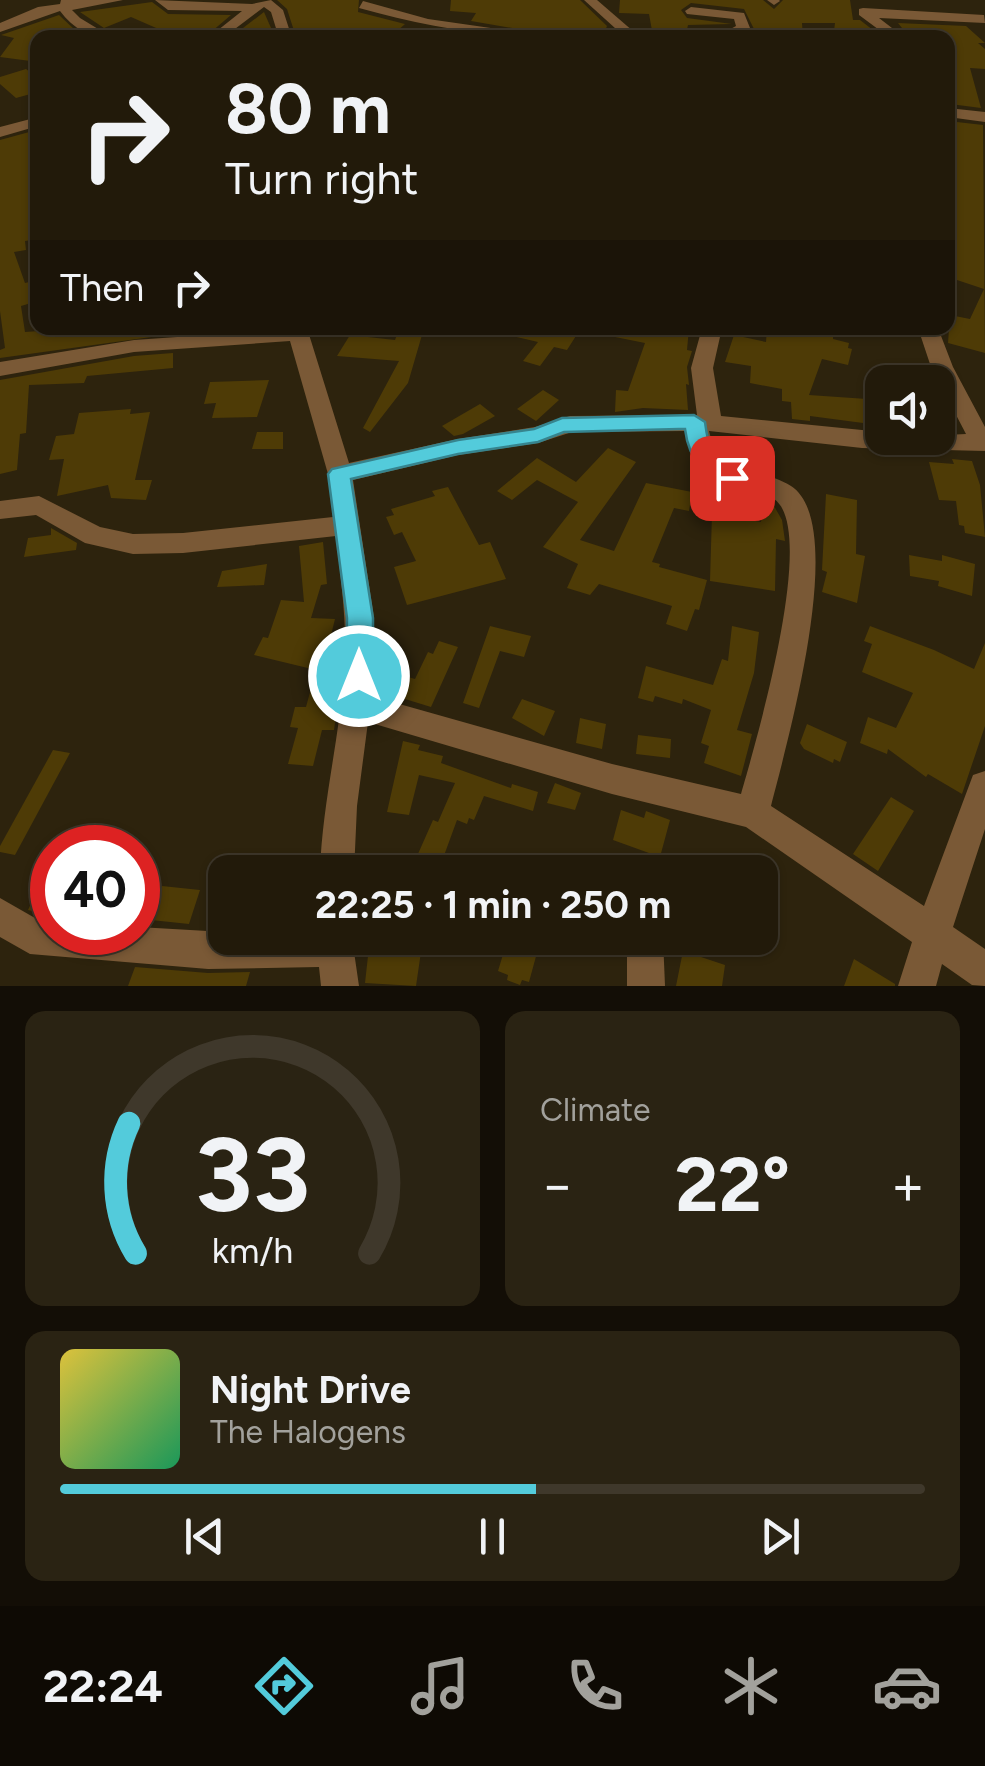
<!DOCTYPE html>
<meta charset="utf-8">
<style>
body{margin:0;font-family:Figtree,sans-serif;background:#2a2313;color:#f1f3f6;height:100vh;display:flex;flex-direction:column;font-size:38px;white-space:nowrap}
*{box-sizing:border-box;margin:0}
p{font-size:32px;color:#a2a19c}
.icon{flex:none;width:55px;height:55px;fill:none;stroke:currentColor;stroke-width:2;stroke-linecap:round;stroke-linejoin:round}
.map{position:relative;height:986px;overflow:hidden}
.details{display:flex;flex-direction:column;gap:25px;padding:25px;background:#130e06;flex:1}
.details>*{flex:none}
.top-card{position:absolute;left:30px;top:30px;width:925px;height:305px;border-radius:20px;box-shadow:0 2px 8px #0004,0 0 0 2px #3f382b;background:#221a0a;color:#f1f3f6;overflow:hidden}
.fabs{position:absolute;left:865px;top:365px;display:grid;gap:20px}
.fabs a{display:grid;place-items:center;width:90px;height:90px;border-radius:20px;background:#221a0a;box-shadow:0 2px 8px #0004,0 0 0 2px #3f382b;font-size:50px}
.speed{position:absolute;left:30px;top:825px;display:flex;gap:20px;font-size:50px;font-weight:700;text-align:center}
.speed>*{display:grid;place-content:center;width:130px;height:130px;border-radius:50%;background:#221a0a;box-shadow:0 2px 8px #0004,0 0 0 2px #3f382b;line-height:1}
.speed .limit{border:15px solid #d22;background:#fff;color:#111}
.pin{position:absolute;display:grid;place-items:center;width:85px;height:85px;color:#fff;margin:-42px;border-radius:20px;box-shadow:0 5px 15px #0006}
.me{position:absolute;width:110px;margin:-55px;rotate:0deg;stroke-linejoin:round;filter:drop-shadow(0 0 8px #0008)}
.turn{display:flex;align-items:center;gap:35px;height:210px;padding:0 30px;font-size:45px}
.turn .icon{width:130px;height:130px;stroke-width:2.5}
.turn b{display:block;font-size:70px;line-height:85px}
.then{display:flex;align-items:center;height:95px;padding:0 30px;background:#0003;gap:20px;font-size:38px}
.big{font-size:75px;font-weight:700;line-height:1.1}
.details .card{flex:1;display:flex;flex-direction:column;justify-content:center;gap:15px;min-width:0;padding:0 35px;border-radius:20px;background:#2a2313}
.details .dial{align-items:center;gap:0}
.dial svg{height:260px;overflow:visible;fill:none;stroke:#3f382b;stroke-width:7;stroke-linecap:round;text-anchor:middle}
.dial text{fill:#f1f3f6;stroke:none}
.song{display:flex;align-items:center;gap:30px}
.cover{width:120px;height:120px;border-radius:15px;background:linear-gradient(135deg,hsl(50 70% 55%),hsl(150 70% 35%))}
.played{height:10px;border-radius:5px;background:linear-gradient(90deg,#53cbdb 55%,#3f382b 55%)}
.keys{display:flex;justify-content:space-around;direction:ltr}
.heat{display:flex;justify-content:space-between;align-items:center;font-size:55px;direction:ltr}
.details .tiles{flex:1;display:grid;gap:25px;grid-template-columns:1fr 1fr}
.card:last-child{grid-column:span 2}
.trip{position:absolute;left:208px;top:855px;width:570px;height:100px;border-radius:20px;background:#221a0a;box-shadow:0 2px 8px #0004,0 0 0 2px #3f382b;font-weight:700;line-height:100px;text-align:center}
.menu{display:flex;height:160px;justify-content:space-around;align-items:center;background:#0e0a04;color:#a2a19c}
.menu .icon{width:70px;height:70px}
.menu .selected{color:#53cbdb}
.menu b{font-size:45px;color:#f1f3f6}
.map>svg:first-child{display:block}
.building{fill:#4e3b06}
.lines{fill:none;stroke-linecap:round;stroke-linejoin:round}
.minor{fill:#7a5936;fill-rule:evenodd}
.route{fill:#53cbdb;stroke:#36848e;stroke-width:2.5}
</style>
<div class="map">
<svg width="985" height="986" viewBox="0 0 985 986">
<rect width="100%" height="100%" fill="#2d230d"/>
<!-- building -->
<g class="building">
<polygon points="277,0 359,0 358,12 405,24 389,38 296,37 287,9"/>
<polygon points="451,0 580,0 607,26 602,38 565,37 471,21 476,13 450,11"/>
<polygon points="620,0 763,0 774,9 783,0 850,0 853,20 860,20 882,37 834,31 835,23 802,23 803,38 741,38 754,29 744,9 691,3 681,10 687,18 732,24 688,25 685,38 653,36 649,14 619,13"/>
<polygon points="152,2 168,14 231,15 204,38 179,38 131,17 104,28 80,12"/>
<polygon points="264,12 275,37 230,38"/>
<polygon points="59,15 76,31 60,38 38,38 38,62 0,57 14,38 1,35"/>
<polygon points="898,23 966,26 985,43 978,43 985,49 985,69 970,68 981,108 950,104 948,38 910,38"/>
<polygon points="26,69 38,78 38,92 16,98 0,84 0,77"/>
<polygon points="948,121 983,125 985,353 948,343 950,315 970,319 984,289 948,277"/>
<polygon points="33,131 37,146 34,169 38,168 38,239 25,241 26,250 14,252 25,283 38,280 38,301 21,306 25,332 83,328 173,328 173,334 0,358 0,350 5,348 0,311 0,140"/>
<polygon points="416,328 424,328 408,383 370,432 363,428 399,361 337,356 350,335 395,340 399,329"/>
<polygon points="501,328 581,328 567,350 554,347 540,366 523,361 538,342 500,333"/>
<polygon points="606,328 689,328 687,350 692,351 687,367 689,385 686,384 688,410 643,408 615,412 616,390 628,391 645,343 605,335"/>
<polygon points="767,328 833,328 833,339 849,343 848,348 852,349 848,365 822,359 809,395 867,399 868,388 882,391 882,425 869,424 865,412 863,423 810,416 810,421 792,419 791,402 782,401 782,389 750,383 751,366 725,362 734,335 766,342"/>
<polygon points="173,353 173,368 87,376 84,383 29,385 26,433 20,434 17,470 0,474 0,380 134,356"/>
<polygon points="269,380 257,417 212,418 216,403 204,404 210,382"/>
<polygon points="543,390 559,400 536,421 517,409"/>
<polygon points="480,404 495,416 463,434 454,436 442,426"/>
<polygon points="131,409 130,414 150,412 135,480 152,480 146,500 111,498 108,485 57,496 64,459 49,460 56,436 74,434 79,413"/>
<polygon points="257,432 283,432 283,449 252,449"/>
<polygon points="608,448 636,462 580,540 614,551 646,483 692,492 689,511 674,508 652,562 660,564 659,567 707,580 699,610 695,609 687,631 666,624 672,606 599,584 590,595 567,588 578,564 543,547 578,502 537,480 512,500 497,491 537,458 576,482"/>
<polygon points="952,459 972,461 980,485 985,537 965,533 964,526 959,525 956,501 939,500 929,462 954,464"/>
<polygon points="448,487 479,545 490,542 506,579 407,605 394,567 416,561 402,532 394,535 386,517 394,515 391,509 435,496 432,491"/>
<polygon points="826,494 857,500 856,554 865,556 857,603 822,592 827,572 822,570"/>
<polygon points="762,504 774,506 782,520 785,541 776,539 775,591 710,581 712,513 761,522"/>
<polygon points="51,528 77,543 76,550 24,557 28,538 51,535"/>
<polygon points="323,542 327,584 321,585 311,618 335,619 327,651 341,652 339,682 332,709 337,709 334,730 322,730 313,766 288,764 298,728 290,727 295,707 306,707 316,670 254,655 263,637 268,638 281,600 304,602 299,546"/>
<polygon points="909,555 942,561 942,555 975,564 972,596 938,586 939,581 910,576"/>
<polygon points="267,564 264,585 217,587 222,571"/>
<polygon points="490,626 531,636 524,657 500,651 479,708 463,703"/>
<polygon points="732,626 759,632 754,673 737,730 752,734 741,776 704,763 709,746 701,743 711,710 683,699 682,704 655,696 653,702 638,698 646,666 713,685 722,659 728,661"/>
<polygon points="870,626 934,650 974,669 985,643 985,726 962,794 928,774 926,777 888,749 887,754 860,743 868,717 896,728 913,693 862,672 872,644 864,641"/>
<polygon points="439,641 458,647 431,707 392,695 401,675 415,679 428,652 433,654"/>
<polygon points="522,699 555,711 544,736 512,718"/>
<polygon points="580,718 606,724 602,749 576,743"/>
<polygon points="807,724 847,742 840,762 834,759 833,763 804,749 800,743"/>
<polygon points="638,735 671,739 670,758 636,754"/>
<polygon points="403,741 420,745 418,750 443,756 441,763 511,788 512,784 538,792 533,811 484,796 474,820 469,818 467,824 457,820 438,872 410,872 433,820 438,822 455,783 419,775 409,815 387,812"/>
<polygon points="53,750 70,753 15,855 0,852 0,846"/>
<polygon points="555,783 581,793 575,810 547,803"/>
<polygon points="891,797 914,811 878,871 853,854"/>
<polygon points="621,810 644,818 646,811 670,820 660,857 613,840"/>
<polygon points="39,886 52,888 52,916 28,910"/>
<polygon points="162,886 200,890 189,924 151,920"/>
<polygon points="370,938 430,938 427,953 421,952 416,986 365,983"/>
<polygon points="508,938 541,938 529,982 522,980 520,985 507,980 508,975 498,971"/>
<polygon points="683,951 725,965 722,986 676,986"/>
<polygon points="854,959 895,984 895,986 844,986"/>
<polygon points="135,967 208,973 250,972 246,986 128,986"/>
</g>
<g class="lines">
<!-- minor -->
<g class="minor">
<path d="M61,0h62l-51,10 8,8 33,20c-22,0 -40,-9 -53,-27l-60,21v-9l38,-16 22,-3z"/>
<polygon points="155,0 252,4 271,0 283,10 292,38 279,38 271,12 264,7 223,38 208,38 242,11 168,10"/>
<polygon points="584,0 597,0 641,38 626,38"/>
<polygon points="767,0 779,0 780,1 774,5"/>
<path d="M363,1l65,18 134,19c-70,0 -136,-11 -203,-30z"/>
<polygon points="691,7 744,13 750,28 732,38 714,38 736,26 734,19 687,14 685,11"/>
<polygon points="863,8 984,15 985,23 879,18 905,38 890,38 859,15 859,9"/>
<polygon points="948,108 985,112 985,122 948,117"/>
<polygon points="38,117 38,126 0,137 0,127"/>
<path d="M307,328l42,135 109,-24 77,-12 35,-11 127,-1 -6,-47 11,-40h20l-9,40 8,48 161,16v6l84,-4 -35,-67 -13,-39h20l15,39 32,60v24l-123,-3 -153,-17c12,54 46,32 82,55 59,38 -5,260 -20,320l153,100 49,-131 12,-4v58l-32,98 32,22v37l-13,-1 -30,-21 -6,22h-38l14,-44 -166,-115 -134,-33 -244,-72 -11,84 -3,66h-34c2,-67 19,-131 24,-198 4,-47 -3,-92 -8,-138l-153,17 -50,1 -48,-11 -49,-28 -36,4v-18l39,-5 61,31 33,7 50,-1 150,-16 -5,-43 -38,-133 -156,11 -134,24v-14l134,-22zM685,431c14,69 48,41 89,68 45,30 -19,246 -33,295l-129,-30 -241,-68 3,-78 -21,-138 105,-25 80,-12 34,-11z"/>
<polygon points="0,898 35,918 52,920 52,932 138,932 138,927 225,932 225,938 352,938 359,986 321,986 319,967 208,969 30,954 0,937"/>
<polygon points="627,938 663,938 665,986 627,986"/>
</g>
</g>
<!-- route -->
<path class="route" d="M694,415l11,7c6,47 15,28 38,56l-3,6c-32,8 -52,-29 -55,-55h-6l-115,3 -26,10 -80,12 -107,25 22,139v58l-4,9 -10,3 -9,-3 -4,-9 1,-58 -19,-144 4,-5 126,-29 76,-11 28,-11z"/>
</svg>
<div class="fabs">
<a><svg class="icon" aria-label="sound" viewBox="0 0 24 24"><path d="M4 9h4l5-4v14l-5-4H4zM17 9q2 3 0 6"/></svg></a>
</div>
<div class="speed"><div class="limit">40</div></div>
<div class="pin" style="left:732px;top:478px;background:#d93025"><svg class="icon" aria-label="arrive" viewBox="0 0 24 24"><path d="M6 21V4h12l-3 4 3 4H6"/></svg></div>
<svg class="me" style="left:359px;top:676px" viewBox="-20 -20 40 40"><circle r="17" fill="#53cbdb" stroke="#fff" stroke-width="3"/><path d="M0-11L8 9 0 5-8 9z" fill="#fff"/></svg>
<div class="trip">22:25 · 1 min · 250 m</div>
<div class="top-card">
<div class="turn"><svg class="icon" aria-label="right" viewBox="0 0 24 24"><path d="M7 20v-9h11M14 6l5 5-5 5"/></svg><div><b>80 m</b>Turn right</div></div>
<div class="then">Then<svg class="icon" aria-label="right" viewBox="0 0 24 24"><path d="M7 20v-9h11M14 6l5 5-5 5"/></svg></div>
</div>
</div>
<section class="details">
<div class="tiles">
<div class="card dial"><svg viewBox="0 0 100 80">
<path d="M14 69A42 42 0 1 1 86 69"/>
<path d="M14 69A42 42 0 0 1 12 29" stroke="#53cbdb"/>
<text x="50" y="56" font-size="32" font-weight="700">33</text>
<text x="50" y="72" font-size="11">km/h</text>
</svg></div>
<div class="card"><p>Climate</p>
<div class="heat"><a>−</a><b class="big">22°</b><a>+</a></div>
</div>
<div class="card">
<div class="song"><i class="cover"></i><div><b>Night Drive</b><p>The Halogens</p></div></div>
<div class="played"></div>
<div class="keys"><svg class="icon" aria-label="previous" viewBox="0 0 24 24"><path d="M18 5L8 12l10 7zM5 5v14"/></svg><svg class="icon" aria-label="pause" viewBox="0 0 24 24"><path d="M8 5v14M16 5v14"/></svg><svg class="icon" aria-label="next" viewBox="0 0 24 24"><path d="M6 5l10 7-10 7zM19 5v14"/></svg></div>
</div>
</div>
</section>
<nav class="menu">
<b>22:24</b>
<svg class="icon selected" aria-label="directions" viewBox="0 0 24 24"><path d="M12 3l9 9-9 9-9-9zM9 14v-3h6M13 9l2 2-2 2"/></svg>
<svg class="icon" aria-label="music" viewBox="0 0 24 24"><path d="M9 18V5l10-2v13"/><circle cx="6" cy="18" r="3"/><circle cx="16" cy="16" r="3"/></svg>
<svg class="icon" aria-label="phone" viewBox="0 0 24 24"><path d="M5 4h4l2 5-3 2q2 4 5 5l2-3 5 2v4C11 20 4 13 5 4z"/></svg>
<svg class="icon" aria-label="climate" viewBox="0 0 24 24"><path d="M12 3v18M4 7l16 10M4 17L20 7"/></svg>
<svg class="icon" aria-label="car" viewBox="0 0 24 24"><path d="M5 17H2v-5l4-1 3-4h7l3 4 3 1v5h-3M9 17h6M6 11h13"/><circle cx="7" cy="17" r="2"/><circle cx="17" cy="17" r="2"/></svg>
</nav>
